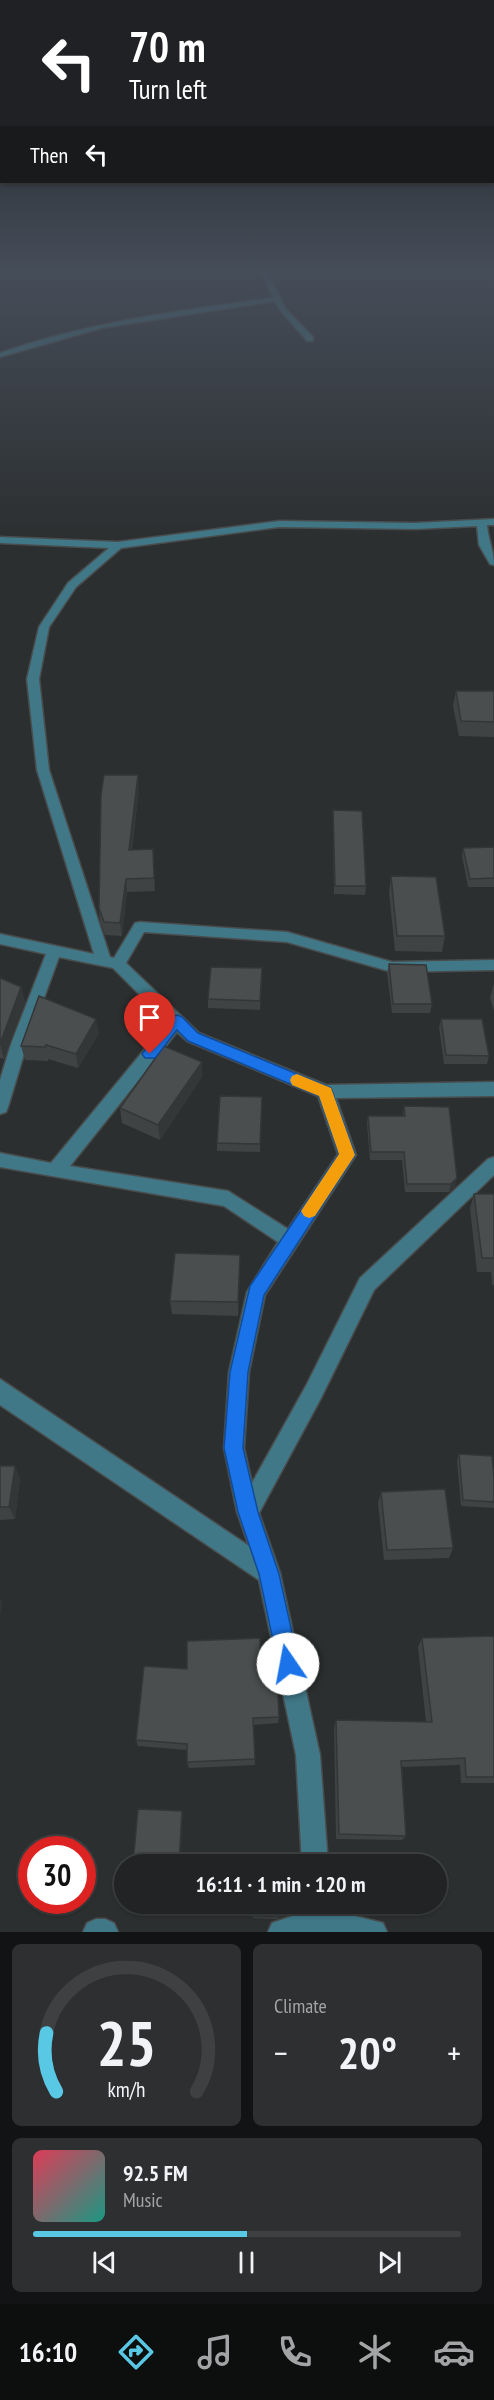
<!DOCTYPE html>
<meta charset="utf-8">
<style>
body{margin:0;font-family:"PT Sans Narrow",sans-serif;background:#2d2f31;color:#f1f3f6;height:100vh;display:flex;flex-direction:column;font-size:22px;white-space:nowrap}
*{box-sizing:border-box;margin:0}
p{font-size:20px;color:#a2a4a6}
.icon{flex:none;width:33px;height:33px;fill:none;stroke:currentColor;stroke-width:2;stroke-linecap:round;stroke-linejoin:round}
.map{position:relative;height:1932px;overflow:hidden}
.drawer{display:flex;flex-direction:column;gap:12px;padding:12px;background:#121314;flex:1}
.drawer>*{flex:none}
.hud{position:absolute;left:0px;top:0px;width:495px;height:183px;box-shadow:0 2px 4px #0004,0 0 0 2px #3e4041;background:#202124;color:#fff;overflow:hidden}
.speed{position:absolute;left:18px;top:1836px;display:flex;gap:12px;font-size:30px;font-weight:700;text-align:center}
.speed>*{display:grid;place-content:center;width:78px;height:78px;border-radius:50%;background:#212324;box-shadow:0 2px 4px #0004,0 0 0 2px #3e4041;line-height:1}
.speed .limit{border:9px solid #d22;background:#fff;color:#111}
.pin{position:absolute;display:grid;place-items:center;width:51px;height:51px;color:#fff;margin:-62px -26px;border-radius:50% 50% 50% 0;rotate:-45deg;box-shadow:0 0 6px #0007}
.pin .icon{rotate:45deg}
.me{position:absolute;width:66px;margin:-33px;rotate:348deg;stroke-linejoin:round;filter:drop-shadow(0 0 4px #0008)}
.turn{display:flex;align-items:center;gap:21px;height:126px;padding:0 30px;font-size:27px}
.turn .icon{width:78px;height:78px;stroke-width:2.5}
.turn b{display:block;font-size:42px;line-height:51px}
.then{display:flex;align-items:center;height:57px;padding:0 30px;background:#0003;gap:12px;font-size:22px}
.big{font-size:45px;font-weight:700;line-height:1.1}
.drawer .tile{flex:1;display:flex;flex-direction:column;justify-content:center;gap:9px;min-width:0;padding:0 21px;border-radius:9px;background:#2d2f31}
.drawer .dial{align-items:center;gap:0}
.dial svg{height:156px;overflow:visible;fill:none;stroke:#3e4041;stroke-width:7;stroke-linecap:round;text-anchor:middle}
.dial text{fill:#f1f3f6;stroke:none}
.song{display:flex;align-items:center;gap:18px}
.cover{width:72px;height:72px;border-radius:9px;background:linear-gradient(135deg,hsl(350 70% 55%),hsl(170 70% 35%))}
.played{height:6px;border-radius:3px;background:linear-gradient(90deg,#59c8e4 50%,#3e4041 50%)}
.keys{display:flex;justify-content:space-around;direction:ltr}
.heat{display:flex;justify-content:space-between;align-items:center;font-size:33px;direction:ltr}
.drawer .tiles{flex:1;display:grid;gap:12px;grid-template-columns:1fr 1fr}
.tile:last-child{grid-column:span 2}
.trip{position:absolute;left:114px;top:1854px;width:333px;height:60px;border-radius:30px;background:#212324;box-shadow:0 2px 4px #0004,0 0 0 2px #3e4041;font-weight:700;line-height:60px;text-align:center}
.menu{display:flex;height:96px;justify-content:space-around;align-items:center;background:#0d0e0e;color:#a2a4a6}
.menu .icon{width:42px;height:42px}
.menu .selected{color:#59c8e4}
.menu b{font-size:27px;color:#f1f3f6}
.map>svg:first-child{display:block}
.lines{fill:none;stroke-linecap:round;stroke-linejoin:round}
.minor-casing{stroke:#494c4d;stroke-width:3}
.minor{fill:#407887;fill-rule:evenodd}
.wall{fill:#404343}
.shaded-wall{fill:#343737}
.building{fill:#4a4e4e;stroke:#343737;stroke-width:1.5}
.route{fill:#1a73e8;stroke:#114b97;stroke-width:1.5}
.slow{fill:#f59e0b}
</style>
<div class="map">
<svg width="494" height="1932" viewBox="0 0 494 1932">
<rect width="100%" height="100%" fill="#2c2f30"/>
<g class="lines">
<defs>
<g id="minor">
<path d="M260,269h6l19,39 28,29v4h-6l-27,-31 -5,-9 -173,27 -102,29v-4c89,-31 181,-43 273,-55z"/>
<path d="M494,519v6h-7c1,14 7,26 7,40l-4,-1 -11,-19 -2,-19 -62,3 -136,-2 -158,21 -45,39 -27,40 -10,52 10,91 61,187 4,1 21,-35 5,-1 147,10 105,30 102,-2v10l-102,2 -105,-30 -143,-10 -18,31 73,70 127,52 168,-3v14l-158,2 20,57 -91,140 -16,77 -5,76 8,35 55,-99 53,-106 128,-119 6,-2v18l-120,115 -53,108 -62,115 21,60 40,182 8,109h-26l-6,-109 -37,-175 -259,-175v-26l249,167 -12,-34 -13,-64 5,-76 18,-80 31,-50 -54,-36 -224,-39v-14l51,10 116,-141 -54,-54 -54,-11 -32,87 -19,63 -2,5 -6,2v-34l11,-36 35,-90 -46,-10v-10l94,20 -57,-184 -10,-91 12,-52 29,-44 41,-35 -109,-5v-6l118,5 161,-21 136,2zM177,1032l10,9 131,55 20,58 -50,75 -60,-38 -158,-25z"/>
<polygon points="304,1904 330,1904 331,1910 383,1923 387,1932 268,1932 272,1923 304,1912"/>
<polygon points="96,1919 105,1919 114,1923 118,1932 83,1932 87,1923"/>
</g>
</defs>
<!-- minor casing -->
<use href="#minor" class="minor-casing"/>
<!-- minor -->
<use href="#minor" class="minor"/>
</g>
<!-- wall -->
<g class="wall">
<polygon points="456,691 494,691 494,737 459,736 453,706"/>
<polygon points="139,788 132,850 153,849 155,891 127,892 122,936 105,935 100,921 99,908"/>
<polygon points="333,810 366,886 365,895 334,894"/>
<polygon points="494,847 494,887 468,887 462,856 463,848"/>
<polygon points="391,876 445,936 442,952 395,951 389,892"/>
<polygon points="389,964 432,1004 430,1013 392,1013 387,973"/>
<polygon points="262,968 260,1010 208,1008 208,999"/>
<polygon points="0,978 21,987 25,1003 4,1059 0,1058"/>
<polygon points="494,983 494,1011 490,998"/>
<polygon points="441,1019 489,1056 487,1064 444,1064 439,1027"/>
<polygon points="99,1033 78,1068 48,1059 48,1061 25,1060 21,1046"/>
<polygon points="202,1077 160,1140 122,1123 120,1108"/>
<polygon points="262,1097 260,1152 217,1151 217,1143"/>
<polygon points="404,1106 455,1186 449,1192 405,1192 402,1160 370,1160 367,1124 368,1116 403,1116"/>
<polygon points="474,1194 494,1194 494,1285 492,1285 491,1272 477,1272 470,1208"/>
<polygon points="240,1255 238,1316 172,1314 170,1301"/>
<polygon points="459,1454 494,1477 494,1508 461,1506 457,1461"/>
<polygon points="0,1466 15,1466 20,1479 15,1519 0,1520"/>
<polygon points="381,1492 453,1548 449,1558 384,1560 378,1503"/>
<polygon points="494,1636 494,1783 461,1783 460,1765 402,1767 406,1836 402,1840 336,1839 334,1727 336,1720 426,1722 418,1647 422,1638"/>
<polygon points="187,1669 261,1672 279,1717 278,1723 253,1725 255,1765 189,1768 187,1762 187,1750 138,1746 136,1740"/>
<polygon points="253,1904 293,1912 292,1914 277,1919 253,1918"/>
</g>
<!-- shaded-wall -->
<g class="shaded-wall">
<polygon points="138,775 139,788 130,863 129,850"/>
<polygon points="126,879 127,892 122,936 120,923"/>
<polygon points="21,987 25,1003 4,1059 0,1044"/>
<polygon points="96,1019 99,1033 78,1068 76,1054"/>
<polygon points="202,1062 202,1077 160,1140 158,1125"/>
<polygon points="457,1178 455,1186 449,1192 451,1184"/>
<polygon points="240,1255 240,1269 238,1316 238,1302"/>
<polygon points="15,1466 20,1479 15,1519 9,1507"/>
<polygon points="0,1599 2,1602 0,1617"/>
<polygon points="182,1811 183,1814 180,1864 179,1864"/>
<polygon points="293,1912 292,1914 277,1919 277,1917"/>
</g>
<!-- building -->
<g class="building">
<polygon points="456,691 494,691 494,722 461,721"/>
<polygon points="104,775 138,775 129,850 153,849 154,878 126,879 120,923 104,922 99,908 101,795"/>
<polygon points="333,810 362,811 366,886 335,886"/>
<polygon points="494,847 494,878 470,879 463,848"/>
<polygon points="391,876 436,877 445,936 397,936"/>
<polygon points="389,964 426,965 432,1004 393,1004"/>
<polygon points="211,967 262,968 260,1001 208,999"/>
<polygon points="0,978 21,987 0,1044"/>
<polygon points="39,996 96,1019 76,1054 46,1045 45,1047 21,1046"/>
<polygon points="441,1019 482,1019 489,1056 446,1055"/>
<polygon points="164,1046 202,1062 158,1125 120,1108"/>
<polygon points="220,1096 262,1097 260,1144 217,1143"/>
<polygon points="404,1106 449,1107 457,1178 451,1184 407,1184 404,1152 371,1152 368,1116 405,1116"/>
<polygon points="474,1194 494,1194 494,1258 482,1258"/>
<polygon points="175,1253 240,1255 238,1302 170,1301"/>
<polygon points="459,1454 492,1456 494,1477 494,1502 463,1500"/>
<polygon points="0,1466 15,1466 9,1507 0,1507"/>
<polygon points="445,1489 453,1548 387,1550 381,1492"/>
<polygon points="494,1636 494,1777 466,1777 465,1758 401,1761 406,1836 339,1834 336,1720 432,1722 422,1638"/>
<polygon points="260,1638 261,1672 277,1672 279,1717 253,1718 255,1759 187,1762 187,1744 136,1740 144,1666 187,1669 187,1641"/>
<polygon points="138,1809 182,1811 179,1864 133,1864"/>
<polygon points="254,1904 293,1904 293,1912 277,1917 253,1916"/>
</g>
<!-- sky -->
<linearGradient id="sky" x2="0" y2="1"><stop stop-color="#181a1a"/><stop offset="0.5" stop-color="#454d59"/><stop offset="1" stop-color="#454d59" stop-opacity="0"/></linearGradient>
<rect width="494" height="539" fill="url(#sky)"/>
<!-- route -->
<polygon class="route" points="177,1015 182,1017 198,1033 331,1088 355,1155 264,1295 248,1372 243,1448 258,1512 279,1574 299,1664 296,1672 288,1675 281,1672 278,1664 259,1574 238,1512 224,1448 230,1372 250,1286 339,1154 319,1096 188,1041 177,1030 155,1058 145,1058 142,1054 145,1050 172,1017"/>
<!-- slow -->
<polygon class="slow" points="297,1074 331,1088 355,1155 315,1216 309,1218 304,1216 301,1211 339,1154 319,1096 292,1085 290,1080 292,1076"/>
</svg>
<div class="speed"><div class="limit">30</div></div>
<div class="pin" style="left:150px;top:1054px;background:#d93025"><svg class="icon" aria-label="arrive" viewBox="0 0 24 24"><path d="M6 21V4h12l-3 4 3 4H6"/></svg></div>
<svg class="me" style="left:288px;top:1664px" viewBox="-20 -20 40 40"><circle r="19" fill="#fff"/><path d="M0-13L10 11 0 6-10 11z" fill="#1a73e8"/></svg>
<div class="trip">16:11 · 1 min · 120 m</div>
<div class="hud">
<div class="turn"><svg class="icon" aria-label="left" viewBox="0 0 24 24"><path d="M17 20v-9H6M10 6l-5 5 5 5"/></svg><div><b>70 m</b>Turn left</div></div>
<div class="then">Then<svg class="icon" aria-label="left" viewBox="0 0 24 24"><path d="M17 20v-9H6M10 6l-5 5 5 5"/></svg></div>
</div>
</div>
<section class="drawer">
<div class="tiles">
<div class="tile dial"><svg viewBox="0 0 100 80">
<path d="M14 69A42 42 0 1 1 86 69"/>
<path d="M14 69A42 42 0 0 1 9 39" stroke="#59c8e4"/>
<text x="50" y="56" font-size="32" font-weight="700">25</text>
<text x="50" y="72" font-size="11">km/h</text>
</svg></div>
<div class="tile"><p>Climate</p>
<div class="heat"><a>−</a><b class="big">20°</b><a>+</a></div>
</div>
<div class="tile">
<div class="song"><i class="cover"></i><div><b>92.5 FM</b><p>Music</p></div></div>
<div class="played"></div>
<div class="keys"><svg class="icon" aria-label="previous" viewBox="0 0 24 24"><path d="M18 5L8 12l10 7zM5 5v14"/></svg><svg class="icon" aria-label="pause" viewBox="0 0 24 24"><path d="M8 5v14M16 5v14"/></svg><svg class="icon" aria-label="next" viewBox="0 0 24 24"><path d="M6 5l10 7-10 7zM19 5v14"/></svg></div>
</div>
</div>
</section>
<nav class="menu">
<b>16:10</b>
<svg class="icon selected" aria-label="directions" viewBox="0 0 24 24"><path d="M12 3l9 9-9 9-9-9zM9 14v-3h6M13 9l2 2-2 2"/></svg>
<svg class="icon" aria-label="music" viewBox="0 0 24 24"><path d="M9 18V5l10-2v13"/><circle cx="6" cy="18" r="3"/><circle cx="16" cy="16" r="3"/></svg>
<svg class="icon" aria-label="phone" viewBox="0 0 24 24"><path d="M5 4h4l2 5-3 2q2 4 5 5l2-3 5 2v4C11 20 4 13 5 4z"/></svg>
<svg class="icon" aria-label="climate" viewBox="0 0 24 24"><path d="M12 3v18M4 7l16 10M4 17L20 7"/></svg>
<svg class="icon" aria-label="car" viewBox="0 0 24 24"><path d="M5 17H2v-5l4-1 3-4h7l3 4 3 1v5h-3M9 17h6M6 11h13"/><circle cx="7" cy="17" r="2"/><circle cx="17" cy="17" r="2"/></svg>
</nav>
